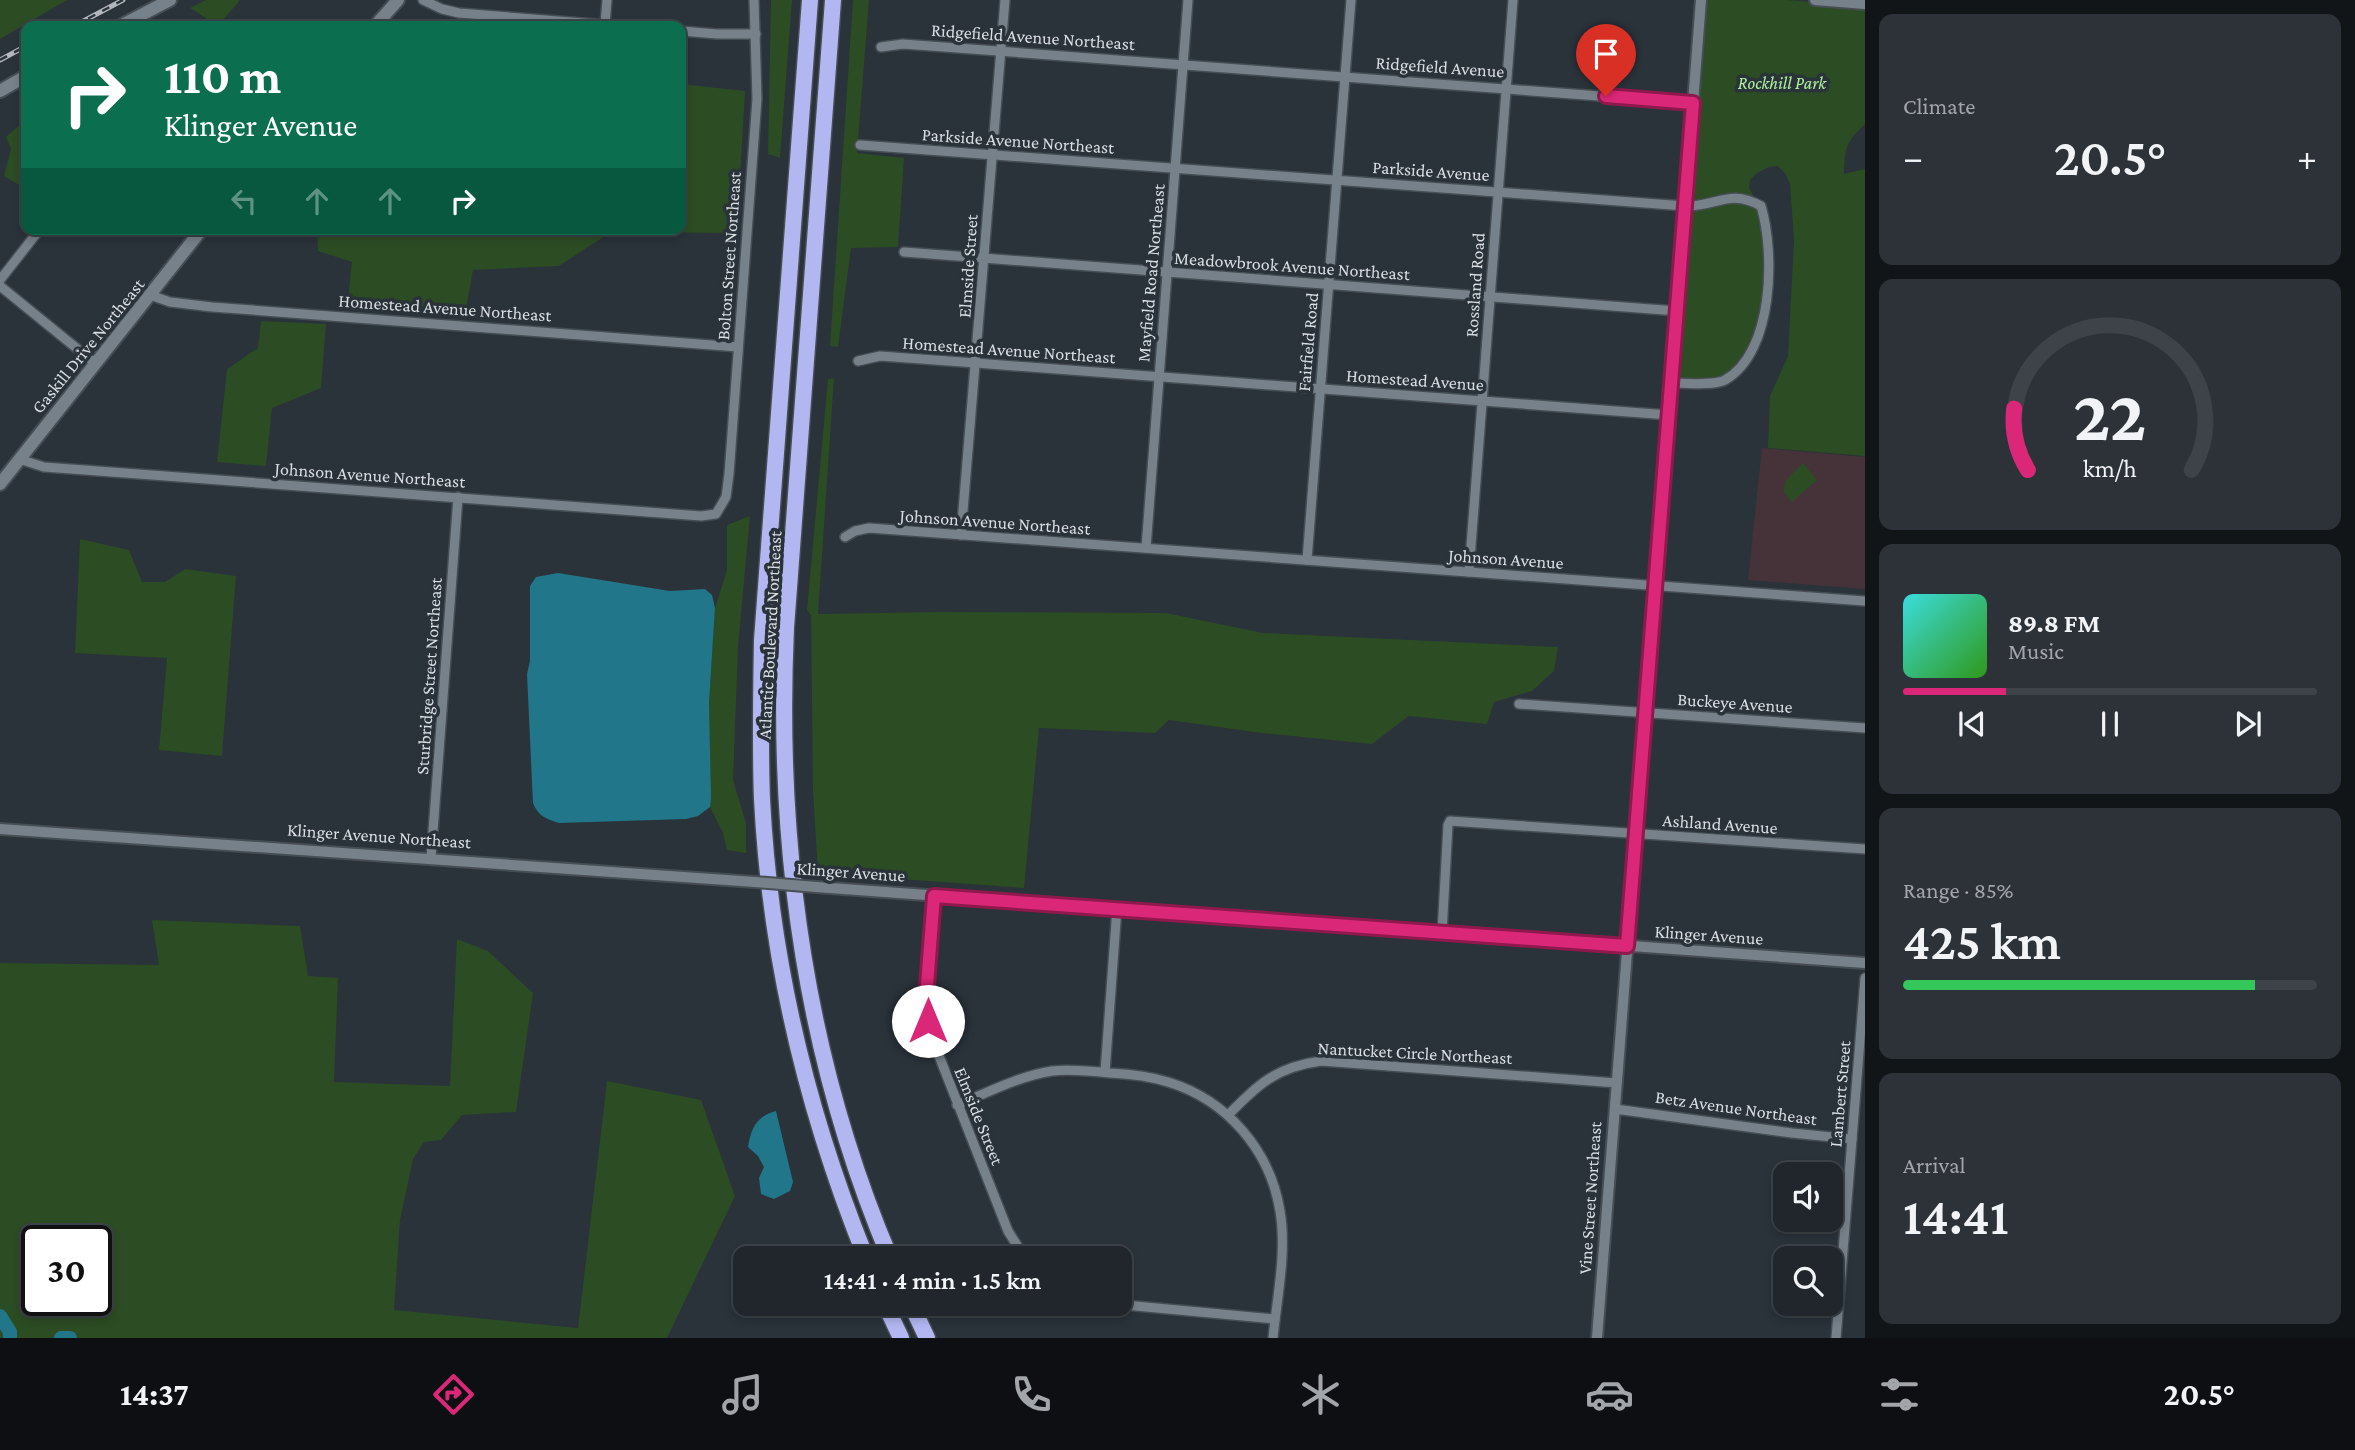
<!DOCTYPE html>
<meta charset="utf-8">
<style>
body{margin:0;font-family:"Crimson Pro",serif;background:#2d3238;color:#f1f3f6;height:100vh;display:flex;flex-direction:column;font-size:26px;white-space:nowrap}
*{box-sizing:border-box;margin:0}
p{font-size:23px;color:#a2a5a9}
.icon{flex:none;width:38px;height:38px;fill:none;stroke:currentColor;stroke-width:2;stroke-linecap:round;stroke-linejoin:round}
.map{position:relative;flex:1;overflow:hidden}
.sheet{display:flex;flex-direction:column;gap:14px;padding:14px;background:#121518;width:490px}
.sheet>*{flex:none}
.banner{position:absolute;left:21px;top:21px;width:665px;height:214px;border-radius:14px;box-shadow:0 4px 10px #0003,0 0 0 2px #3d4348;background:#0b6e4f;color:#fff;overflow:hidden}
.controls{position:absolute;left:1773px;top:1162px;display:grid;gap:14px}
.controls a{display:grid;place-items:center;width:70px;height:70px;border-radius:14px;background:#20262c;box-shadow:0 4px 10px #0003,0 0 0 2px #3d4348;font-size:35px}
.speed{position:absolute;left:21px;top:1225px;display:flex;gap:14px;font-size:35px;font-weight:700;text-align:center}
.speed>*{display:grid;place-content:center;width:91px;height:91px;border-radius:50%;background:#20262c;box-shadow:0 4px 10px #0003,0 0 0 2px #3d4348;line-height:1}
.speed .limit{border:4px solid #111;border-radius:10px;background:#fff;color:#111}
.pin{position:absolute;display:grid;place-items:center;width:60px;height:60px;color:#fff;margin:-72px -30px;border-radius:50% 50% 50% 0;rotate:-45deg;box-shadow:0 0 7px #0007}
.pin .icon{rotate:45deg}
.me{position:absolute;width:77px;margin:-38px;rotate:0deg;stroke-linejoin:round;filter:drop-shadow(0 0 5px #0008)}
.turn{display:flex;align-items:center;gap:24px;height:147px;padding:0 28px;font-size:32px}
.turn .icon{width:91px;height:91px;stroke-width:2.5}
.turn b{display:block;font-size:49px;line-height:60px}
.lanes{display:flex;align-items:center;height:66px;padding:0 28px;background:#0003;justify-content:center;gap:35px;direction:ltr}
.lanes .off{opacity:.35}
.big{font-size:52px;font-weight:600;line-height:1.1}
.sheet .tile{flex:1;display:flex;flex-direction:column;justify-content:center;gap:10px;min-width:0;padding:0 24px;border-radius:14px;background:#2d3238}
.sheet .dial{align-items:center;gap:0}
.dial svg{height:182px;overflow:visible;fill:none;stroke:#3d4348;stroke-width:7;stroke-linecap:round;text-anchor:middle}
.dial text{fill:#f1f3f6;stroke:none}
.song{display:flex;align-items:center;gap:21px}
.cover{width:84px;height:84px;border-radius:10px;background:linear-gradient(135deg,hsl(180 70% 55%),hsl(110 70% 35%))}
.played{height:7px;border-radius:4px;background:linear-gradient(90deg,#db2777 25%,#3d4348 25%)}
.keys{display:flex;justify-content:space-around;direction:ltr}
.heat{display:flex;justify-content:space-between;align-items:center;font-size:38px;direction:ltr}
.charge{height:10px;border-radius:5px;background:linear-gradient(90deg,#34c759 85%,#3d4348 0)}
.trip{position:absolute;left:733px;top:1246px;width:399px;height:70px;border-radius:14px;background:#20262c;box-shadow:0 4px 10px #0003,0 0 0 2px #3d4348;font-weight:600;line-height:70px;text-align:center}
.menu{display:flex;height:112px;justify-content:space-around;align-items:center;background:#0d0f12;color:#a2a5a9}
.menu .icon{width:49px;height:49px}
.menu .active{color:#db2777}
.menu b{font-size:32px;color:#f1f3f6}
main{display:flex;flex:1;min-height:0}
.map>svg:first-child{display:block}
.education{fill:#463239}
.green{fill:#2c4c23;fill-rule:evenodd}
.water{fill:#217689}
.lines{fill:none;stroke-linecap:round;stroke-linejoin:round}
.river{stroke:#217689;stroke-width:14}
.minor-casing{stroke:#464d53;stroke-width:12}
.tertiary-casing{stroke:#464d53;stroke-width:14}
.secondary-casing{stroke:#464d53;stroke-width:16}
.motorway-casing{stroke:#464d53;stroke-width:19}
.minor{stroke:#77818a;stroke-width:9}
.tertiary{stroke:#77818a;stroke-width:10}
.secondary{stroke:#77818a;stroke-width:12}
.motorway{stroke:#b2b7f2;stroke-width:16}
.rail-casing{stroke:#b2b7bd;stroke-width:5}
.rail{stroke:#2a323a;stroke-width:2.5;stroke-dasharray:8;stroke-linecap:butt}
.tertiary-bridge-casing{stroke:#464d53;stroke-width:14;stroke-linecap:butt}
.tertiary-bridge{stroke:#77818a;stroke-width:10}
.route-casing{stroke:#8e194d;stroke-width:18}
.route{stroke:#db2777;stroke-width:12}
.labels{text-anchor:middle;stroke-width:7;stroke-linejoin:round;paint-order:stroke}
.street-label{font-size:18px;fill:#d9dee3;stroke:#2a323a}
.park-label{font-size:18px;font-style:italic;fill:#aef29b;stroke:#2a323a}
</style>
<main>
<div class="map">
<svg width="1865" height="1338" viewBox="0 0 1865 1338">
<rect width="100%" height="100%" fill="#2a323a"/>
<!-- education -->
<polygon class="education" points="1762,448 1865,457 1865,589 1748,580"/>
<!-- green -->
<g class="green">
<polygon points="0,0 67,0 0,39"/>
<polygon points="206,0 240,0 218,26 190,8"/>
<polygon points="771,0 792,0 780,158 768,154"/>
<polygon points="853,0 869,0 857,153 904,158 898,247 851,248 838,347 830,346"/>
<path d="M1706,0h81l78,6v118c-20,19 -20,24 -21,50l21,-5v287l-97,-8 2,-52 18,-40 6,-116 -4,-56 -5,-11 -7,-7 -9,1 -12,6 -7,7 -1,8 10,18 8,39 -4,56 -9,40 -21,28 -13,10 -44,-1z"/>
<polygon points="681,84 745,91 737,233 611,232 559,266 473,270 465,314 347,309 352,262 318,251 317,229 681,229"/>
<polygon points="22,123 26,125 26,189 4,176 11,149 6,137"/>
<polygon points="261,321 326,324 321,388 272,408 266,466 217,462 227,369 258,348"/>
<polygon points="834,378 818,614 940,612 1166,613 1263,633 1558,647 1554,671 1532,691 1494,702 1487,724 1409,716 1372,744 1262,733 1169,720 1155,733 1039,728 1024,888 818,873 813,792 811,615 807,610 828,379"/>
<polygon points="1803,463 1817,480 1792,502 1783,491 1786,480"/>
<polygon points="750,516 738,647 733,780 746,823 746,853 727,850 723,833 710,807 709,703 715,608 727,570 727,525"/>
<polygon points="80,539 129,550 142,582 165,582 185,569 236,576 222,756 159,750 167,658 75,653"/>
<path d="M152,920l148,6 8,50 30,2 -4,104 116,4 7,-147 31,12 45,42 -17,119 -54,3 -21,25 -17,2 -11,17 -13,61 -6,90 184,18 29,-247 94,19 34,96 -68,142h-667v-375l159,2zM37,1241h59v59h-59z"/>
</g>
<!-- water -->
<g class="water">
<path d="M558,573l112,18 35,-2 7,6 3,13 -6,95 2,95 -1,9 -12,9 -12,3 -127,4c-13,-4 -21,-7 -26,-20l-6,-129 3,-13v-75l6,-9z"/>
<path d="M776,1111l17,71 -3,9 -16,8 -13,-5 -2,-16 5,-11 -6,-11 -10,-9c3,-18 8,-31 28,-36z"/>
</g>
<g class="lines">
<!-- river -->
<g class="river">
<polyline points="0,1316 10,1332 10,1338"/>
<polyline points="61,1338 70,1338"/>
</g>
<defs>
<g id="minor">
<polyline points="423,0 442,9 459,13 621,26"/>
<polyline points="605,25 607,0"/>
<polyline points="681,31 717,34 756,34"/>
<polyline points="881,47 903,44 1693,103"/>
<path d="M860,145l825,61c32,1 44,-18 76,0 14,47 13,146 -36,174 -11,6 -41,3 -54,3"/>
<polyline points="904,252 1677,311"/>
<polyline points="0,280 40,229"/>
<polyline points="0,286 96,364"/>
<polyline points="150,295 170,302 212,307 738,347"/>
<polyline points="858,361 880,356 976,363 1669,415"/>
<polyline points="19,459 44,467 701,516 716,514 726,497 729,474 757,99 754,0"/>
<polyline points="961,535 1005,0"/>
<polyline points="845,537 855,531 869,528 1865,601"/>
<polyline points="1146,548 1188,0"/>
<polyline points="1307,560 1351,0"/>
<polyline points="1469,572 1513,0"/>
<polyline points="1519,704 1865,728"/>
<polyline points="431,858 458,497"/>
<polyline points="934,896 926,998 930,1033 1008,1231 1025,1258"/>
<polyline points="1442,933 1448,825 1450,821 1865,849"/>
<polyline points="1105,1072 1117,908"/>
<path d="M957,1105c30,-12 62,-29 95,-34 19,-2 39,0 58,2 19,1 39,3 58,9 59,18 102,68 112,129 7,41 -3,86 -7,127"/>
<polyline points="1615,1109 1792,1133 1852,1139"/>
<path d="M1228,1115c31,-31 48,-48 93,-54l296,22"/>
<polyline points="1114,1304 1275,1319"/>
<polyline points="1836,1338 1865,978"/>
</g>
<g id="tertiary">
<polyline points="1815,0 1865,4"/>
<polyline points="0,829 755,882"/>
<polyline points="816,887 1865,963"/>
<polyline points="1597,1338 1701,0"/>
</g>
<g id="secondary">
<polyline points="120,26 170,0"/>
<polyline points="375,26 398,0"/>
<polyline points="0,91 26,76"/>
<polyline points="0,484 202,229"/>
</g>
<g id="motorway">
<path d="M810,0l-48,640c-1,53 -2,106 0,159 8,158 45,313 104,459"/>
<path d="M833,0l-47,628c-10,217 19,430 104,630"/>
<polyline points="885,1304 901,1338"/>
<polyline points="911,1304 927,1338"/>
</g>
</defs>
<!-- minor casing -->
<use href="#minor" class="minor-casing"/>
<!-- tertiary casing -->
<use href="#tertiary" class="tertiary-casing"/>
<!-- secondary casing -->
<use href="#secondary" class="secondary-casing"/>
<!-- motorway casing -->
<use href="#motorway" class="motorway-casing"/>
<!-- minor -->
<use href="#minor" class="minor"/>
<!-- tertiary -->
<use href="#tertiary" class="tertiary"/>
<!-- secondary -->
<use href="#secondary" class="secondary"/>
<!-- motorway -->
<use href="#motorway" class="motorway"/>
<defs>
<g id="rail">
<polyline points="74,26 123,0"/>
<polyline points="0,60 26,46"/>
</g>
</defs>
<!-- rail casing -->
<use href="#rail" class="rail-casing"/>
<!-- rail -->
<use href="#rail" class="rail"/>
<defs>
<polyline id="tertiary-bridge" points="755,882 816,887"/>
</defs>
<!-- tertiary-bridge casing -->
<use href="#tertiary-bridge" class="tertiary-bridge-casing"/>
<!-- tertiary-bridge -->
<use href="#tertiary-bridge" class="tertiary-bridge"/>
</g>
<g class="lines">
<defs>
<polyline id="route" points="928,1021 926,998 934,896 1627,946 1693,103 1606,96"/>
</defs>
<!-- route casing -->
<use href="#route" class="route-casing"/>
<!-- route -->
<use href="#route" class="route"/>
</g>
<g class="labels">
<!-- street labels -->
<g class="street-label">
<text transform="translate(1033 37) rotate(4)" y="6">Ridgefield Avenue Northeast</text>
<text transform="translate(1440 67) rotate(4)" y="6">Ridgefield Avenue</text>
<text transform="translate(1018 141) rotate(4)" y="6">Parkside Avenue Northeast</text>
<text transform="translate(1431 171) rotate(4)" y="6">Parkside Avenue</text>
<text transform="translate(729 256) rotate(-86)" y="6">Bolton Street Northeast</text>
<text transform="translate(968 266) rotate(-86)" y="6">Elmside Street</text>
<text transform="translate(1292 266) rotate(4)" y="6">Meadowbrook Avenue Northeast</text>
<text transform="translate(1151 273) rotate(-85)" y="6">Mayfield Road Northeast</text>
<text transform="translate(1475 285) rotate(-86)" y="6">Rossland Road</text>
<text transform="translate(445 308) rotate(4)" y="6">Homestead Avenue Northeast</text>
<text transform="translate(1308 342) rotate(-85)" y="6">Fairfield Road</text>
<text transform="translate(88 346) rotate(-51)" y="6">Gaskill Drive Northeast</text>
<text transform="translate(1009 350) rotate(4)" y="6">Homestead Avenue Northeast</text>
<text transform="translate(1415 380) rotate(4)" y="6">Homestead Avenue</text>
<text transform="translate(370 475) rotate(4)" y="6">Johnson Avenue Northeast</text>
<text transform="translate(995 522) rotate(4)" y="6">Johnson Avenue Northeast</text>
<text transform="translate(1506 559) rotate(4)" y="6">Johnson Avenue</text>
<text transform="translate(770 635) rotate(-87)" y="6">Atlantic Boulevard Northeast</text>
<text transform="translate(429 676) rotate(-86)" y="6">Sturbridge Street Northeast</text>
<text transform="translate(1735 703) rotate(4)" y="6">Buckeye Avenue</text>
<text transform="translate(1720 824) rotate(4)" y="6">Ashland Avenue</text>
<text transform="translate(379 836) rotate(4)" y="6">Klinger Avenue Northeast</text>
<text transform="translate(851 872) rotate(4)" y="6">Klinger Avenue</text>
<text transform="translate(1709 935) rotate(4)" y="6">Klinger Avenue</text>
<text transform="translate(1415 1053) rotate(3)" y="6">Nantucket Circle Northeast</text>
<text transform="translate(1840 1094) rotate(-85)" y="6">Lambert Street</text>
<text transform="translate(1736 1108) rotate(8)" y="6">Betz Avenue Northeast</text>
<text transform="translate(979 1116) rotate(68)" y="6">Elmside Street</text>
<text transform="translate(1590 1198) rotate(-86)" y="6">Vine Street Northeast</text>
</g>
<!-- park labels -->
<g class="park-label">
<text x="1782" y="89">Rockhill Park</text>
</g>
</g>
</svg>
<div class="controls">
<a><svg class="icon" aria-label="sound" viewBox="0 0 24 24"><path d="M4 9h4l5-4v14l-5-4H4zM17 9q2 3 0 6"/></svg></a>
<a><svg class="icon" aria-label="search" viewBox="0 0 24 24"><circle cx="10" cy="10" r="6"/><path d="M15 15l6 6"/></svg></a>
</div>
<div class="speed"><div class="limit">30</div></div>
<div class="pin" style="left:1606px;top:96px;background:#d93025"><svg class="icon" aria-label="arrive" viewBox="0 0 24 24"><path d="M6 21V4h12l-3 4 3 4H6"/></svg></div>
<svg class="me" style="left:928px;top:1021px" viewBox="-20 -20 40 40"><circle r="19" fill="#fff"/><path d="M0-13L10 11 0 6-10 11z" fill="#db2777"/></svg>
<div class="trip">14:41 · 4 min · 1.5 km</div>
<div class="banner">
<div class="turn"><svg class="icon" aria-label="right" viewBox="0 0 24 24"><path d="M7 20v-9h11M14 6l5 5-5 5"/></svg><div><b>110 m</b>Klinger Avenue</div></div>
<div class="lanes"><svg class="icon off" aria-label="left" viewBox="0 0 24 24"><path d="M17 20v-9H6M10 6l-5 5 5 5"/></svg><svg class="icon off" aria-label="ahead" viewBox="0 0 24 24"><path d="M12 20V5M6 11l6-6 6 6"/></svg><svg class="icon off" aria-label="ahead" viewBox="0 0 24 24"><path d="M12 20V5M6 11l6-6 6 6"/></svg><svg class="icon" aria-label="right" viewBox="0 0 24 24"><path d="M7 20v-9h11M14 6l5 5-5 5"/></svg></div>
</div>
</div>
<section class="sheet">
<div class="tile"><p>Climate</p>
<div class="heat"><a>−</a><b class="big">20.5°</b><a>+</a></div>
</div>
<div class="tile dial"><svg viewBox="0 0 100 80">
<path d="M14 69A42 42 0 1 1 86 69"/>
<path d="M14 69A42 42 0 0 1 8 42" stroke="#db2777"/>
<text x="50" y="56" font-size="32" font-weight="700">22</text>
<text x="50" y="72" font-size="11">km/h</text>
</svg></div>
<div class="tile">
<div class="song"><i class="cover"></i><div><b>89.8 FM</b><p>Music</p></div></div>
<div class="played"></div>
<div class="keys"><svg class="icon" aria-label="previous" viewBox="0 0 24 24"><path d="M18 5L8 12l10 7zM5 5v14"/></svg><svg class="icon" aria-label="pause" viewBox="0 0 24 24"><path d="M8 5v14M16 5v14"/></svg><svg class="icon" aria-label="next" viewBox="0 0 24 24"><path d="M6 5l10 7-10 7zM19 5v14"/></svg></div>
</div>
<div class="tile"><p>Range · 85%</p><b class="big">425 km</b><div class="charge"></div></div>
<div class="tile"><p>Arrival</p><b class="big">14:41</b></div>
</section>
</main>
<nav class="menu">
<b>14:37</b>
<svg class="icon active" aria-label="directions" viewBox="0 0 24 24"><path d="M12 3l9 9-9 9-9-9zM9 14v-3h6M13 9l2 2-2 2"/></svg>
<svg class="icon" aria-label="music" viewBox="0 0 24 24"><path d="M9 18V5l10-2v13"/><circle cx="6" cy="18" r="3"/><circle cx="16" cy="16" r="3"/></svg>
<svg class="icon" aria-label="phone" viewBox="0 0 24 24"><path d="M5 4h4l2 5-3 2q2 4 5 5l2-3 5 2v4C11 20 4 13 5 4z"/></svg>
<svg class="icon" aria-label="climate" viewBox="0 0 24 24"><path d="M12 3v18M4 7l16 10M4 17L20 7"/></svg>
<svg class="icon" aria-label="car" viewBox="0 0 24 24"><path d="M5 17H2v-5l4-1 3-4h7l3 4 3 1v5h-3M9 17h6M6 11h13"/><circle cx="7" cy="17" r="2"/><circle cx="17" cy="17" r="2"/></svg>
<svg class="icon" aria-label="filters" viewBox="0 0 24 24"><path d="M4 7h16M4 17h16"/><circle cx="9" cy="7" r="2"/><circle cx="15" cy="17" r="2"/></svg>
<b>20.5°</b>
</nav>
